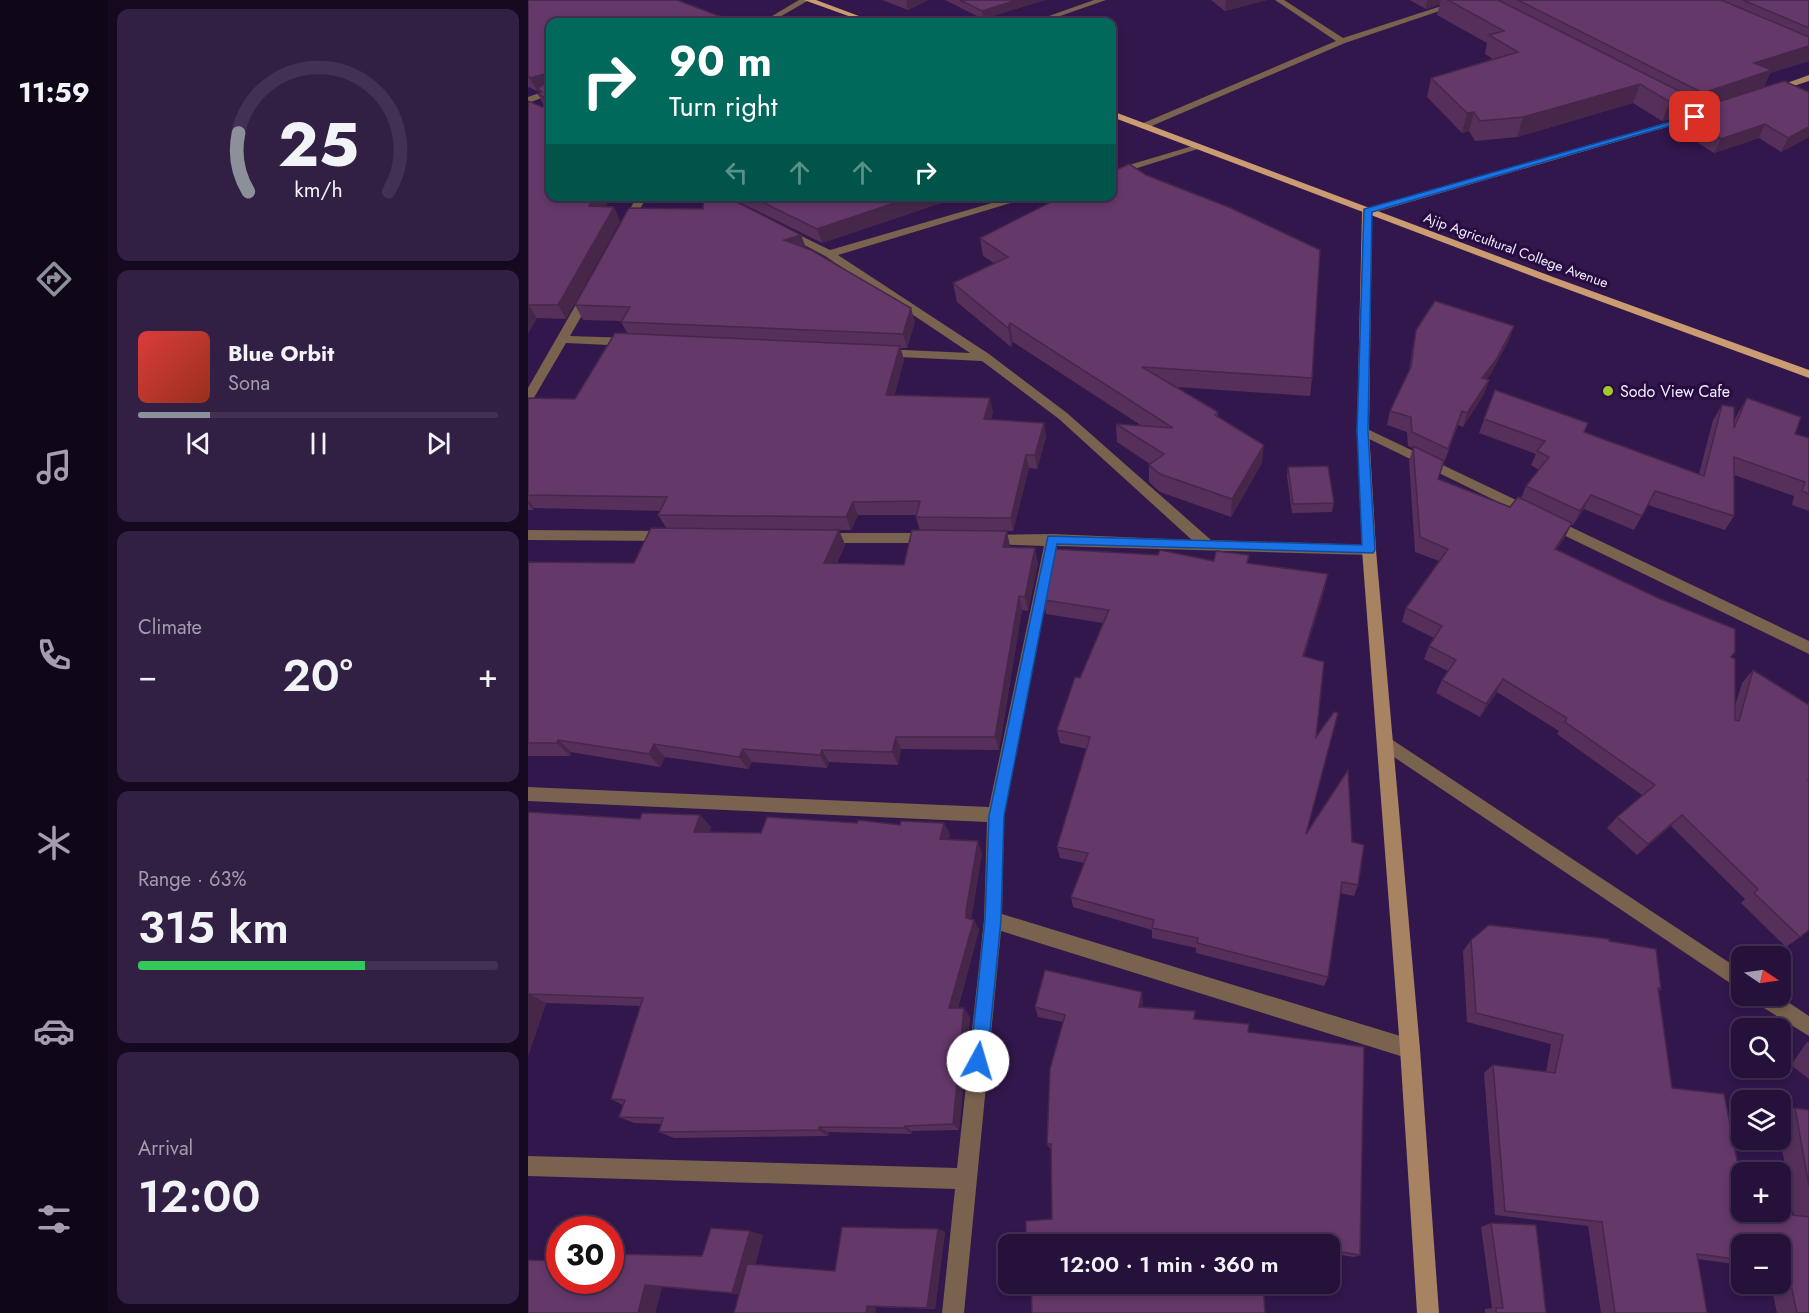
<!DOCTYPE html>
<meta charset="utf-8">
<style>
body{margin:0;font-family:Jost,sans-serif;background:#311f44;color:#f1f3f6;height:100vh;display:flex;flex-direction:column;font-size:22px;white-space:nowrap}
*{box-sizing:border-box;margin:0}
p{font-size:20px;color:#a39dae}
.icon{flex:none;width:33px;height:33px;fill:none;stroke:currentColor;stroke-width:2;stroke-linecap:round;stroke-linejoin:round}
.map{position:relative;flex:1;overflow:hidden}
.details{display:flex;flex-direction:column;gap:9px;padding:9px;background:#14091f;width:420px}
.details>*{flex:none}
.hud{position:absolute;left:18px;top:18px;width:570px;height:183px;border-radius:12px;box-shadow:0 3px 9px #0003,0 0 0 2px #423153;background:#00695c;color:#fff;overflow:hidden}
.needle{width:39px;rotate:103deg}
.buttons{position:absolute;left:1203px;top:946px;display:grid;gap:12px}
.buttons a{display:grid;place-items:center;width:60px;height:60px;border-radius:12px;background:#251139;box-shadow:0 3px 9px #0003,0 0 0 2px #423153;font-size:30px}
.speed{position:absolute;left:18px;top:1216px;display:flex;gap:12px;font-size:30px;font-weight:700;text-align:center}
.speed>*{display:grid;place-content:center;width:78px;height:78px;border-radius:50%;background:#251139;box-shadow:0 3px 9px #0003,0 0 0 2px #423153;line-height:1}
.speed .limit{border:9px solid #d22;background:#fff;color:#111}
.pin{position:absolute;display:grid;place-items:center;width:51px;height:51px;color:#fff;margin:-26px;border-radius:12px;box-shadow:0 3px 9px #0006}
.me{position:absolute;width:66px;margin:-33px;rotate:6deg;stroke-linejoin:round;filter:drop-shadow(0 0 4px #0008)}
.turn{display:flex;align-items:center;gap:21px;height:126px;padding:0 24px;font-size:27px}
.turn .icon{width:78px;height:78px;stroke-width:2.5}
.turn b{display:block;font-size:42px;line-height:51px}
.lanes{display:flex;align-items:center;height:57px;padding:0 24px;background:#0003;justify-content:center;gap:30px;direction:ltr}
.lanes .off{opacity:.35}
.big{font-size:45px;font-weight:600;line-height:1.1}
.details .tile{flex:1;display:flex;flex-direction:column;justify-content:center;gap:9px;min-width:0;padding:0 21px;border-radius:12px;background:#311f44}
.details .dial{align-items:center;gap:0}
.dial svg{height:156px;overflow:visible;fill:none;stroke:#423153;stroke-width:7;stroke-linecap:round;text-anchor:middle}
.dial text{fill:#f1f3f6;stroke:none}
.song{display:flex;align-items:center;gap:18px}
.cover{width:72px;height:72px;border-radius:9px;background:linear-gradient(135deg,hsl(0 70% 55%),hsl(10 70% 35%))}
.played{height:6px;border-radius:3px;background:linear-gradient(90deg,#8c9099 20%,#423153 20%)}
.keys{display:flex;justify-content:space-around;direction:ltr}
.heat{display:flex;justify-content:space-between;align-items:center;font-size:33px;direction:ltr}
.charge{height:9px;border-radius:4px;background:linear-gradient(90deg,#34c759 63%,#423153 0)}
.trip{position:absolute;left:470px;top:1234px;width:342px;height:60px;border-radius:12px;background:#251139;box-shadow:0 3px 9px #0003,0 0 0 2px #423153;font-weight:600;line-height:60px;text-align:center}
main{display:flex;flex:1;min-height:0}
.menu{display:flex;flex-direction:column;width:108px;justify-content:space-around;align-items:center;background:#0f0717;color:#a39dae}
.menu .icon{width:42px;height:42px}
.menu .active{color:#8c9099}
.menu b{font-size:27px;color:#f1f3f6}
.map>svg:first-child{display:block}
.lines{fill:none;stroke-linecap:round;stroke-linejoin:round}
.street{fill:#79624e;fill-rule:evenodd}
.secondary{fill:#a78362;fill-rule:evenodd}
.primary{fill:#cb9c71;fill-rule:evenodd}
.wall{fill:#56305a;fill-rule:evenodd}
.shaded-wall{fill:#46274a}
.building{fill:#643869;stroke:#46274a;stroke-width:1.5}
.route{fill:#1a73e8;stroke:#114b97;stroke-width:1.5}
.poi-dot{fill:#a1c929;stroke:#270c40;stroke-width:2}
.labels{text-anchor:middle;stroke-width:6;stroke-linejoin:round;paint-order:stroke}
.far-street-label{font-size:14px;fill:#f2eafe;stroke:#270c40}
.poi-label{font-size:16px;fill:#f2eafe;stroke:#270c40;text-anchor:start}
</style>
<main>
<nav class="menu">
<b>11:59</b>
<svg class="icon active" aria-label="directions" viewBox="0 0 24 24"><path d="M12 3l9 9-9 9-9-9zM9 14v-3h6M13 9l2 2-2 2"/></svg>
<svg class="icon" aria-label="music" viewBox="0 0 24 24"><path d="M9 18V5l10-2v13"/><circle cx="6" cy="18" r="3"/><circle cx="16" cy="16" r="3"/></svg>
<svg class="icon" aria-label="phone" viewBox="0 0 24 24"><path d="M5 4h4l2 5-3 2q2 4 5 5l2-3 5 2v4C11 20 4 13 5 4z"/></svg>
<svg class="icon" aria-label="climate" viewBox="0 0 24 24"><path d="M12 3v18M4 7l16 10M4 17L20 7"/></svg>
<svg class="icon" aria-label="car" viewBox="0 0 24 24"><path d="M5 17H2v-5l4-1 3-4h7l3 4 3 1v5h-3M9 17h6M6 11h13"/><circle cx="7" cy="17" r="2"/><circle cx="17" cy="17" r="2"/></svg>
<svg class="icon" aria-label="filters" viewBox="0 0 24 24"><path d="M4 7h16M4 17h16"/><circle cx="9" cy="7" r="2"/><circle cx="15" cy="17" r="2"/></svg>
</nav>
<section class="details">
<div class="tile dial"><svg viewBox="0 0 100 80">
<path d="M14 69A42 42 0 1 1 86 69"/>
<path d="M14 69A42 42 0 0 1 9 39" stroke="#8c9099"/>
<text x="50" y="56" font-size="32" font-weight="700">25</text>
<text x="50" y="72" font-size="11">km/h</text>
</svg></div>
<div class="tile">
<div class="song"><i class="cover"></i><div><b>Blue Orbit</b><p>Sona</p></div></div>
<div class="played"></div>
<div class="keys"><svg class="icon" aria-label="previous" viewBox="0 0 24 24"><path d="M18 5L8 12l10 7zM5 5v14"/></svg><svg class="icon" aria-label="pause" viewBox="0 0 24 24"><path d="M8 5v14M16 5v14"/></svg><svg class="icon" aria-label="next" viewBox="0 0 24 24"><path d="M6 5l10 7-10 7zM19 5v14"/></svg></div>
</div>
<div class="tile"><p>Climate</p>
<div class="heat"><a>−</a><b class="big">20°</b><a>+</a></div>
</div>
<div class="tile"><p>Range · 63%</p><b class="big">315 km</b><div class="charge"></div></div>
<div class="tile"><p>Arrival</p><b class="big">12:00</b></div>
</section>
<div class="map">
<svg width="1281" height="1313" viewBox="0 0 1281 1313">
<rect width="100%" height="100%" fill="#31174c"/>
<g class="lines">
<!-- street -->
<g class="street">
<polygon points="271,0 281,0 243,22 234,22"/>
<polygon points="566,0 578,0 515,22 504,22"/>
<polygon points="747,0 756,0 815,38 932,0 944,0 817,43 619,128 613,128 613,124 808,41"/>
<polygon points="22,89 22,95 0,103 0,97"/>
<polygon points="668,145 676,147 584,176 584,170"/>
<polygon points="109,196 119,196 102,228 94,228 93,226"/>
<polygon points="488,196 506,196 310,255 461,354 539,413 683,540 841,545 848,550 841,555 529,546 476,815 474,914 882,1039 889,1042 892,1049 889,1056 882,1059 473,931 436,1313 414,1313 427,1189 0,1176 0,1156 429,1168 456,920 459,822 0,801 0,787 461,807 516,546 460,544 453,539 455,535 524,534 664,540 531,419 454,361 351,356 349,353 355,349 442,353 297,256 254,233 263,231 302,250"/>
<polygon points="60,291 66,294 42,336 103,338 109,342 103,346 38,343 4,401 0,402 0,388 54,294"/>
<polygon points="835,427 1007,509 1009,512 1002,517 997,515 831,434 829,431 831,428"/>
<polygon points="1024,518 1281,641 1281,654 1019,527 1017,523 1019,519"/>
<polygon points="0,530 139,531 146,536 139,541 0,540"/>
<polygon points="295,533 403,533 410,538 403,543 295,543 288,538"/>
<polygon points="857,735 1214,971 1214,991 851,747 849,742 851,737"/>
<polygon points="1226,996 1251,996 1281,1016 1281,1036 1228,1003"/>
</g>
<!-- secondary -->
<g class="secondary">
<polygon points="1281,75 1281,81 1244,93 1240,90"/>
<polygon points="1165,115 1173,117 844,213 841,431 848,550 892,1049 911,1313 889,1313 872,1049 834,550 829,431 834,211"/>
</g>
<!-- primary -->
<g class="primary">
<polygon points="276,0 288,0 347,22 337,22"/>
<polygon points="584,111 1025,277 1281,370 1281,378 1017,281 584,117"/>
</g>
</g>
<!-- wall -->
<g class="wall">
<polygon points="0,0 149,0 22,196 84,196 77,207 92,221 38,319 9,318 0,333 0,101 14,107 16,106 10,94 12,93 11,91 9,91 0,87"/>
<polygon points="354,0 400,0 380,10"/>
<polygon points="417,0 517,0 455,19"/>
<polygon points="683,0 739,0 697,11"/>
<path d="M882,0h399v61l-39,12 -6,14 45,5v45l-28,15 -22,-14 -45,15 -40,-25 5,-11 -17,4 -29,-18 -116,34 -42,4 -6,-10 -7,2 -35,-36 4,-19 62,-19 -8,-5 2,-11 -50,-28 3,-11 -14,5zM1157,107l7,3 -10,3z"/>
<polygon points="199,196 461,196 435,203 431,197 294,243"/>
<path d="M273,235l5,13 109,74 -8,26h-7l4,12 -10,36 99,16 -2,7 53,4 2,14 -9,32 -8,-1 -16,63h-6l2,16 29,16 -10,48 -6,-1 -23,140 -98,-1 -3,16 -69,-3 -2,6 -75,-6 -4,7 -83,-12 -5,10 -89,-15 -1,4h-42v-194l106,1 33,-34 -9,-14 3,-4 -127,-3 -1,2h-5v-112l47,1 53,-65 -7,-12 1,-1 -39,-1 -8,-15zM330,515h58v2l4,14 -16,34 -67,-2 8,-18 -6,-15h12z"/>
<polygon points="452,238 784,378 782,396 649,387 690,412 690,417 734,463 703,517 632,492 621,482 621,465 622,464 589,442 588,424 614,426 485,342 483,347 429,302 425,283 466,263 455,256"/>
<polygon points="888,330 981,340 959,379 961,380 956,394 935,427 930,425 910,479 982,507 993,498 998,486 1011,470 1003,465 1008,454 951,433 967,390 1056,432 1171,474 1185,420 1194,405 1206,421 1210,413 1219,398 1267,434 1281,438 1281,511 1264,505 1266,496 1206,475 1206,516 1197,530 1120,505 1106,530 1056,509 1045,525 1043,525 1037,537 1028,550 1203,657 1207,706 1214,683 1225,670 1279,704 1281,702 1281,779 1280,780 1272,937 1258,947 1213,903 1217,899 1143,826 1109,855 1079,828 1089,817 1114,795 1029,734 1031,731 969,692 952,717 908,693 914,680 920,671 896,659 901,646 906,638 874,622 878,608 911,561 887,552 881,461 885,448 880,446 879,432 859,425 862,411 881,372 885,344"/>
<polygon points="760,467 806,503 804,512 764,513 759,476"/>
<polygon points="686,561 720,563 797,588 776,657 778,834 824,842 830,885 826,896 812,893 800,977 796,986 668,953 668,948 624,938 624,930 545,907 543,897 556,863 532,858 529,847 559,749 532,743 529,730 552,678 575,623 518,614 516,600"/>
<polygon points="0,812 112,819 172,815 183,827 181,833 233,833 416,823 422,835 420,839 454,853 443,919 446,920 451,930 430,1008 442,1017 431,1130 384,1131 384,1134 301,1132 300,1136 146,1138 131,1132 134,1124 106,1123 91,1117 95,1105 83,1099 113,1006 18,1003 0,1056"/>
<polygon points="943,940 1081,941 1133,989 1131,991 1144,1088 1214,1212 1266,1215 1252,1138 1252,1113 1267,1108 1281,1110 1281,1313 1249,1313 1243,1284 1252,1284 1252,1245 1214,1245 1214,1265 1169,1259 1179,1313 1073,1313 1060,1226 967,1215 956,1073 965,1065 1018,1072 1023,1044 939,1022 935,951"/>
<polygon points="615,1002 614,1007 720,1032 832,1255 826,1257 801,1253 801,1245 747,1245 524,1219 523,1150 519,1144 535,1022 510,1017 507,1007"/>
<polygon points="1279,1042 1281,1042 1281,1079 1263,1065"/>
<polygon points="963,1223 1018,1313 957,1313 957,1309 964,1308 953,1227"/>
<polygon points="410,1229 417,1232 407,1309 348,1307 347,1313 206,1313 211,1294 134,1287 127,1313 0,1313 32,1261 174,1256 235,1235 227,1265 307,1271"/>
</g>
<!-- shaded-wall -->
<g class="shaded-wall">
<polygon points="381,0 400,0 380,10 378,1"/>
<polygon points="489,0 517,0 455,19 454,11"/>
<polygon points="698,0 739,0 697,11"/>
<polygon points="899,0 913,0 912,4 898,9"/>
<polygon points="1281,46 1281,61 1242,73 1235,88 1167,112 1175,93 1226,63"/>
<polygon points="17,74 22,86 10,88 11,91 9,91 2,78"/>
<polygon points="1112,84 1105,103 989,137 995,117"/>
<polygon points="1161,96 1153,115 1152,114 1151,117 1134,121 1142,102"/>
<polygon points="946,112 941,131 934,133 939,113"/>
<polygon points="1237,124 1231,138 1186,153 1193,139"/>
<polygon points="1281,127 1281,137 1253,152 1260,138"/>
<polygon points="68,196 84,196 68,220 61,206"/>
<polygon points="387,196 431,197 294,243 289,229"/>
<polygon points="434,196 461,196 435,203"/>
<polygon points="86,207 92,221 38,319 30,305"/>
<polygon points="273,235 278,249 256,240"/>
<polygon points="0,304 9,318 0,333"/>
<polygon points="383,308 387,322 379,348 375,334"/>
<polygon points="482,323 485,342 483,347 480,328"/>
<polygon points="986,326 981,340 963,374 950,392 954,378"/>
<polygon points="372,346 376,360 362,410 358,395"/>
<polygon points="961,380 956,394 935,427 939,413"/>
<polygon points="462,398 465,412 459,433 456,419"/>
<polygon points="516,423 518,437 509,469 507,455"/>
<polygon points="736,445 734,463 703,517 704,499"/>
<polygon points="498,455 501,468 485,531 483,518"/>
<polygon points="1063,495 1056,509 1045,525 1052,511"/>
<polygon points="0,500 6,508 5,510 0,503"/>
<polygon points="325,502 330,515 323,530 318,517"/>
<polygon points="1044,523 1037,537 1020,563 1027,549"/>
<polygon points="311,530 317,545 302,577 296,563"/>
<polygon points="479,531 482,546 478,562 475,547"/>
<polygon points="507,548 510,563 500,611 497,597"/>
<polygon points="800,574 797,588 772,670 775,656"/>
<polygon points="491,596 494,610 471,750 467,737"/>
<polygon points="975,679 969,692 952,717 958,704"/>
<polygon points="368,737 373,749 370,765 364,752"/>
<polygon points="30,740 43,752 42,756 29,743"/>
<polygon points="126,744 137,757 132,767 121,754"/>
<polygon points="215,749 224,762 220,769 211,757"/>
<polygon points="294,750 301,762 299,768 292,755"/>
<polygon points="172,815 183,827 177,844 166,832"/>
<polygon points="1154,815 1143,826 1109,855 1120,844"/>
<polygon points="416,823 422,835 418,851 412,839"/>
<polygon points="450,841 454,853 443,921 438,918 438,911"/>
<polygon points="446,920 451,930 427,1017 421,1008"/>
<polygon points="614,992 615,1002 612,1016 611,1007"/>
<polygon points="1,994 18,1003 0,1056 0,998"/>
<polygon points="436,1008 442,1017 431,1130 425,1124"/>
<polygon points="377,1126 384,1131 384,1134 376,1128"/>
<polygon points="291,1127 301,1132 300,1136 290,1130"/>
<polygon points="410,1229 417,1232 407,1309 399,1308"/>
<polygon points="222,1231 235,1235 218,1295 204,1293"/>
<polygon points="117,1285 134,1287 127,1313 110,1313"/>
<polygon points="339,1306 348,1307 347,1313 338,1313"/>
</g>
<!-- building -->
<g class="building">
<polygon points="0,0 149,0 207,22 22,22 22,196 68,196 61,206 86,207 30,305 0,305 0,101 14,107 17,105 16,97 10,94 14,92 10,88 17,83 17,74 2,78 0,76"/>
<polygon points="432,0 489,0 454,11"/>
<polygon points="920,0 970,0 1161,96 1142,102 1112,84 995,117 952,121 946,112 939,113 903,78 990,52 961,35 976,31"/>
<polygon points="990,0 1193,0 1281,37 1281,46 1226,63 1244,70 1175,93"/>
<polygon points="1215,0 1281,0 1281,28"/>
<polygon points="244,19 246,22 227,22"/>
<polygon points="1256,81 1281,92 1281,127 1260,138 1237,124 1193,139 1152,114"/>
<polygon points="601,164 618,175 703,208 792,250 784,378 614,367 690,412 687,415 736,445 704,499 632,474 621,465 636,454 588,424 645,428 482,323 480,328 425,283 480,257 452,238 535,196 584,196 584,172"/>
<polygon points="176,196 197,196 273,235 256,240 283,250 383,308 375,334 93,322 102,307 47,305 101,208 175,209"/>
<polygon points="222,196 387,196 289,229"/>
<polygon points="907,301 986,326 968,360 954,378 961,380 939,413 934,411 920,449 884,432 883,417 862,411 883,367 888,330"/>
<polygon points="87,333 372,346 358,395 462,398 456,419 516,423 507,455 498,455 483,518 388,517 392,501 325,502 318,517 130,515 139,497 0,495 0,398 47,399"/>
<polygon points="967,390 1060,423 1056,432 1176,476 1194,405 1206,407 1206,428 1219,398 1273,417 1267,434 1281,438 1281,494 1274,491 1277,482 1206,457 1206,516 1127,491 1114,516 1063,495 1052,511 998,486 1021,457 1009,451 1017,441 956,419"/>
<polygon points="885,446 916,461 910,479 982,507 990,497 1044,523 1027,549 1130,598 1207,629 1207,652 1203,657 1207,659 1207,720 1211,721 1225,670 1281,705 1281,779 1280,780 1281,781 1281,930 1272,937 1226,893 1230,889 1154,815 1120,844 1089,817 1127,785 1037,722 1039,718 975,679 958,704 914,680 928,660 901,646 914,626 878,608 920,549 892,537"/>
<polygon points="800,466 806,503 765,504 760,467"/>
<polygon points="123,528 311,530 296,563 376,565 384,530 479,531 475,547 507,548 497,597 491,596 467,737 368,737 364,752 294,750 292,755 215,749 211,757 126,744 121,754 30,740 29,743 0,743 0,562 106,563"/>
<polygon points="526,549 630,555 632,550 686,561 688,551 721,555 719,563 800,574 775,656 796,662 788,737 806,712 810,713 778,834 820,770 824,842 836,845 830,885 814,882 800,977 669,943 670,938 624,928 626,920 543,897 560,853 529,847 562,737 529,730 547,677 552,678 581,610 516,600"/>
<polygon points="0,812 112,819 114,813 172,815 166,832 233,833 239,817 329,823 330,820 372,825 373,821 416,823 412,839 450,841 438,911 438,918 446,920 421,1008 436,1008 425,1124 377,1126 376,1128 291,1127 290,1130 131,1132 135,1118 91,1117 97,1100 83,1099 115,998 1,994 0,998"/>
<polygon points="961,925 1081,939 1081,941 1128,949 1133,989 1130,988 1144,1088 1196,1094 1214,1185 1214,1212 1240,1212 1281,1217 1281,1313 1269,1313 1259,1266 1252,1265 1252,1245 1214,1245 1214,1260 1169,1254 1179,1313 1087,1313 1074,1222 977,1211 965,1065 1027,1073 1035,1035 948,1013 943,940"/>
<polygon points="517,970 614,992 611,1007 667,1011 666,1019 721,1024 720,1032 836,1047 832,1255 801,1250 801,1245 770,1245 732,1239 732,1245 498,1245 498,1221 524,1219 523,1144 519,1144 522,1069 537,1015 507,1007"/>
<polygon points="1267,1108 1281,1110 1281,1186"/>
<polygon points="963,1223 1008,1225 1018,1313 968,1313 968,1308 975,1308"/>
<polygon points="314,1227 410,1229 399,1308 339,1306 338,1313 206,1313 219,1264 307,1271"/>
<polygon points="183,1228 222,1231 204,1293 117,1285 110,1313 0,1313 0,1260 32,1261 32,1281 82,1281 82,1254 174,1256"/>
<polygon points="503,1284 735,1284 737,1313 504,1313"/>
</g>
<!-- route -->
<polygon class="route" points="1164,116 1171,117 844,212 840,431 847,550 845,553 529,544 476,816 473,920 459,1061 457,1068 450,1070 444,1068 442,1061 457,920 461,816 520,536 834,545 829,431 836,209"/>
<!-- markers -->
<circle class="poi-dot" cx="1080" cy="391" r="6"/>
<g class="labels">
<!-- far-street labels -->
<g class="far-street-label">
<text transform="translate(988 250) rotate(20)" y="5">Ajip Agricultural College Avenue</text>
</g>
<!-- poi labels -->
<g class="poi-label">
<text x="1092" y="397">Sodo View Cafe</text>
</g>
</g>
</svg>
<div class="buttons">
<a><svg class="needle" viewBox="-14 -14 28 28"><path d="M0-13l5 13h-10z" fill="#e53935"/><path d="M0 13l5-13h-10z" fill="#a39dae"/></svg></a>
<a><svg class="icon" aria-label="search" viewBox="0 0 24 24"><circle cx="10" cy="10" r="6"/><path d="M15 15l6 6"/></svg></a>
<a><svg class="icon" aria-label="layers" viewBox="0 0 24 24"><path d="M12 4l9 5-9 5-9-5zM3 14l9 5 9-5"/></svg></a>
<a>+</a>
<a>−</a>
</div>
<div class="speed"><div class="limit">30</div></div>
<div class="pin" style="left:1167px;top:117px;background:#d93025"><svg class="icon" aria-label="arrive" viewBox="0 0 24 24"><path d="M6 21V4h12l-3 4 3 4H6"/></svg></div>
<svg class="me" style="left:450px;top:1061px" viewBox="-20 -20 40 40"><circle r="19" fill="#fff"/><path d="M0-13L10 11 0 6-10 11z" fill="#1a73e8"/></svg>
<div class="trip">12:00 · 1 min · 360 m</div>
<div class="hud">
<div class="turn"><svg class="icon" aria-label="right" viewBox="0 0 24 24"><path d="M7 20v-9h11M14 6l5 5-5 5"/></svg><div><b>90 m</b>Turn right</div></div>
<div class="lanes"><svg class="icon off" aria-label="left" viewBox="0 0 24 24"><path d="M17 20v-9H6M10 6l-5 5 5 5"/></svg><svg class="icon off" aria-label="ahead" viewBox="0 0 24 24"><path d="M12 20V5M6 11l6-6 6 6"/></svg><svg class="icon off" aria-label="ahead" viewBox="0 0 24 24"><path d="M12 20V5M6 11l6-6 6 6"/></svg><svg class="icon" aria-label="right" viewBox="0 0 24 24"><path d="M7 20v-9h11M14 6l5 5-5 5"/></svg></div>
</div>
</div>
</main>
